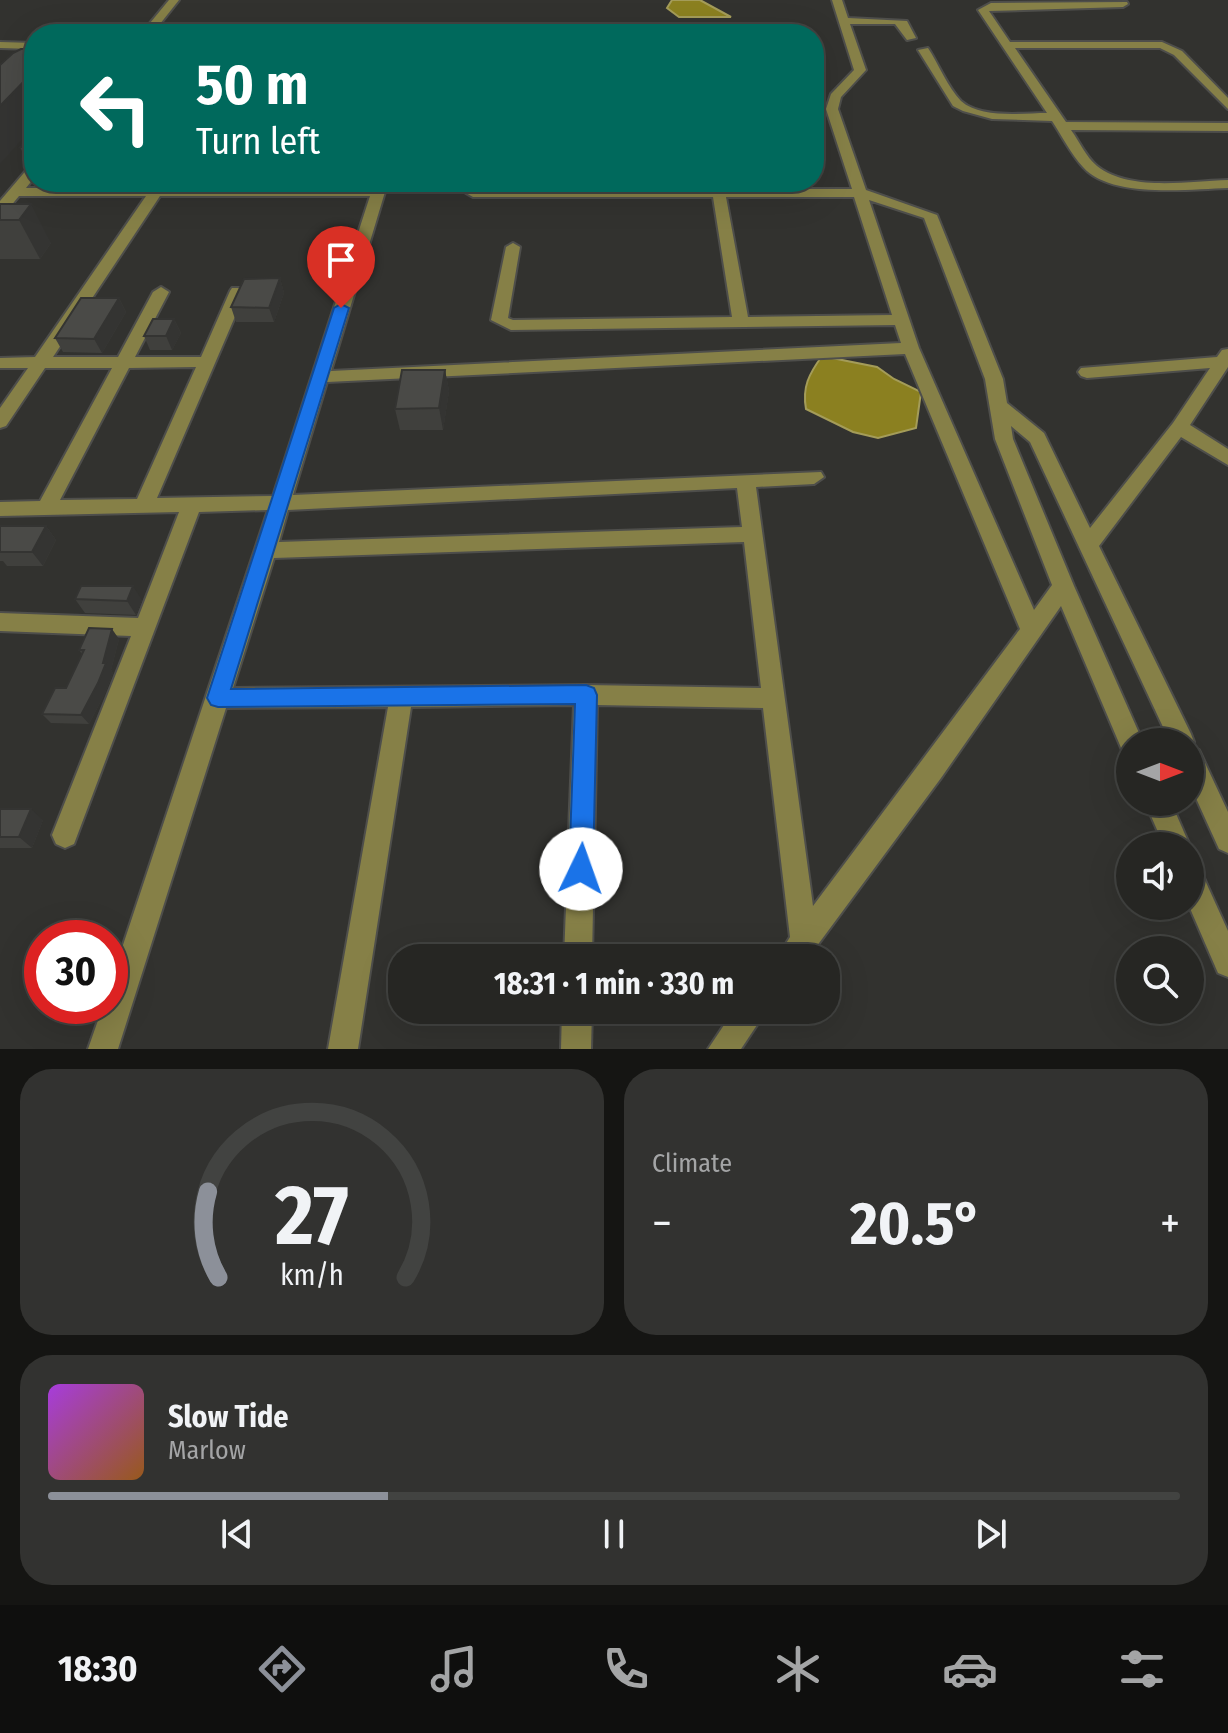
<!DOCTYPE html>
<meta charset="utf-8">
<style>
body{margin:0;font-family:"Fira Sans Condensed",sans-serif;background:#323230;color:#f1f3f6;height:100vh;display:flex;flex-direction:column;font-size:30px;white-space:nowrap}
*{box-sizing:border-box;margin:0}
p{font-size:26px;color:#a4a5a6}
.icon{flex:none;width:44px;height:44px;fill:none;stroke:currentColor;stroke-width:2;stroke-linecap:round;stroke-linejoin:round}
.map{position:relative;height:1049px;overflow:hidden}
.sheet{display:flex;flex-direction:column;gap:20px;padding:20px;background:#151513;flex:1}
.sheet>*{flex:none}
.top-card{position:absolute;left:24px;top:24px;width:800px;height:168px;border-radius:32px;box-shadow:0 8px 32px #0002,0 0 0 2px #424341;background:#00695c;color:#fff;overflow:hidden}
.needle{width:52px;rotate:90deg}
.fabs{position:absolute;left:1116px;top:728px;display:grid;gap:16px}
.fabs a{display:grid;place-items:center;width:88px;height:88px;border-radius:50%;background:#262623;box-shadow:0 8px 32px #0002,0 0 0 2px #424341;font-size:40px}
.speed{position:absolute;left:24px;top:920px;display:flex;gap:16px;font-size:40px;font-weight:700;text-align:center}
.speed>*{display:grid;place-content:center;width:104px;height:104px;border-radius:50%;background:#262623;box-shadow:0 8px 32px #0002,0 0 0 2px #424341;line-height:1}
.speed .limit{border:12px solid #d22;background:#fff;color:#111}
.pin{position:absolute;display:grid;place-items:center;width:68px;height:68px;color:#fff;margin:-82px -34px;border-radius:50% 50% 50% 0;rotate:-45deg;box-shadow:0 0 8px #0007}
.pin .icon{rotate:45deg}
.me{position:absolute;width:88px;margin:-44px;rotate:3deg;stroke-linejoin:round;filter:drop-shadow(0 0 6px #0008)}
.turn{display:flex;align-items:center;gap:28px;height:168px;padding:0 40px;font-size:36px}
.turn .icon{width:104px;height:104px;stroke-width:2.5}
.turn b{display:block;font-size:56px;line-height:68px}
.big{font-size:60px;font-weight:700;line-height:1.1}
.sheet .widget{flex:1;display:flex;flex-direction:column;justify-content:center;gap:12px;min-width:0;padding:0 28px;border-radius:32px;background:#323230}
.sheet .dial{align-items:center;gap:0}
.dial svg{height:208px;overflow:visible;fill:none;stroke:#424341;stroke-width:7;stroke-linecap:round;text-anchor:middle}
.dial text{fill:#f1f3f6;stroke:none}
.song{display:flex;align-items:center;gap:24px}
.cover{width:96px;height:96px;border-radius:12px;background:linear-gradient(135deg,hsl(280 70% 55%),hsl(30 70% 35%))}
.played{height:8px;border-radius:4px;background:linear-gradient(90deg,#8c9099 30%,#424341 30%)}
.keys{display:flex;justify-content:space-around;direction:ltr}
.heat{display:flex;justify-content:space-between;align-items:center;font-size:44px;direction:ltr}
.sheet .tiles{flex:1;display:grid;gap:20px;grid-template-columns:1fr 1fr}
.widget:last-child{grid-column:span 2}
.trip{position:absolute;left:388px;top:944px;width:452px;height:80px;border-radius:32px;background:#262623;box-shadow:0 8px 32px #0002,0 0 0 2px #424341;font-weight:700;line-height:80px;text-align:center}
.menu{display:flex;height:128px;justify-content:space-around;align-items:center;background:#0f0f0e;color:#a4a5a6}
.menu .icon{width:56px;height:56px}
.menu .selected{color:#8c9099}
.menu b{font-size:36px;color:#f1f3f6}
.map>svg:first-child{display:block}
.water{fill:#8b8020;stroke:#a49c59;stroke-width:2}
.lines{fill:none;stroke-linecap:round;stroke-linejoin:round}
.minor-casing{stroke:#4e4e4b;stroke-width:4}
.minor{fill:#868047;fill-rule:evenodd}
.wall{fill:#40403d}
.shaded-wall{fill:#343432}
.building{fill:#4a4a47;stroke:#343432;stroke-width:2}
.route{fill:#1a73e8;stroke:#114b97;stroke-width:2}
</style>
<div class="map">
<svg width="1228" height="1049" viewBox="0 0 1228 1049">
<rect width="100%" height="100%" fill="#32322f"/>
<!-- water -->
<g class="water">
<polygon points="672,0 700,0 731,17 679,17 667,8"/>
<path d="M822,356l55,11 17,12 27,13 -5,36 -38,10 -25,-6 -47,-23c-4,-22 3,-35 16,-53z"/>
</g>
<g class="lines">
<defs>
<g id="minor">
<polygon points="169,0 179,0 152,34 141,34"/>
<path d="M832,0h10l6,18 59,3 9,17 -9,2 -12,-16h-45l16,46 -25,27 -3,12 28,81 71,25 66,164 4,24 37,30 46,95 83,-105 37,-55 -123,10 -6,-2 -3,-4 3,-4 136,-11 5,-7 6,-1v18l-38,58 38,24v16l-47,-28 -82,109 92,188 3,8 -2,5 7,3 29,62v41l-9,-4 -29,-64v-43h-20l-140,-300 -19,-16 2,13 61,147 69,156h-13v11l-8,-3 -61,-144 -120,172 -133,180h-31l13,-21 -27,-229 -166,-3 -5,253h-28l10,-253 -163,2 -53,342h-30l60,-342 -162,1 -108,341h-30l15,-43h7v-22l158,-474 -69,2 -125,332 -9,4 -9,-4 -4,-9 79,-199 -131,-5v-18l138,5 41,-106 -179,4v-14l40,-1 72,-133h-67l-39,58 -6,2v-20l28,-40h-28v-10l35,-1 111,-161h-127l-14,17 -5,1v-13l29,-34 5,-1v12l-8,10h126l5,-6h9v6h206l2,-6h14l-57,189 570,-28 -6,-18 -384,5 -20,-10 15,-73 7,-4 7,4 -12,71 5,2 219,-3 -19,-120h-240l-7,-4 7,-4h379l-26,-80 5,-15 23,-24zM160,196h210l-97,300 -116,2 89,-207 -2,-3h-12l-2,3 -29,66h-66l34,-65 -8,-5 -8,5 -35,65h-65zM726,197h128l38,118 -144,2zM869,200l55,18 61,161 10,60 57,146 -18,25 -115,-262zM905,354l115,275 -207,277 -57,-419 58,-3 10,-7 -3,-5 -528,23 34,-113zM196,367l-59,132 -77,1 69,-132zM737,488l5,39 -463,15 9,-32zM744,542l17,146 -175,-3 -353,3 41,-130z"/>
<path d="M1127,2l1,2 -5,3 -134,4 21,31h152l20,9 46,47v11l-54,-54 -14,-7h-145l51,74 162,1v8l-157,-1c8,11 15,27 26,36 33,26 92,15 131,14v8c-39,1 -117,11 -145,-21 -12,-13 -21,-31 -31,-46l-60,-2 -29,-8 -10,-5 -35,-56 10,-2c10,15 20,40 33,53 20,18 62,12 86,12l-69,-103 13,-7z"/>
<polygon points="0,42 34,43 34,49 0,48"/>
<polygon points="1145,802 1171,802 1190,846 1164,846"/>
<polygon points="1190,863 1199,867 1228,931 1228,977 1218,973 1189,906"/>
<polygon points="562,1010 592,1010 591,1049 561,1049"/>
<polygon points="734,1010 767,1010 741,1049 708,1049"/>
</g>
</defs>
<!-- minor casing -->
<use href="#minor" class="minor-casing"/>
<!-- minor -->
<use href="#minor" class="minor"/>
</g>
<!-- wall -->
<g class="wall">
<polygon points="34,131 34,175 20,147"/>
<polygon points="37,182 93,182 91,185 39,185"/>
<polygon points="0,204 51,243 40,259 0,259"/>
<polygon points="280,278 284,293 274,322 236,322 231,307"/>
<polygon points="119,298 126,312 102,353 63,352 55,338"/>
<polygon points="174,319 181,333 172,350 150,350 144,336"/>
<polygon points="445,370 449,391 443,430 400,430 395,409"/>
<polygon points="0,526 46,526 56,540 43,566 7,566 3,561 0,561"/>
<polygon points="75,599 142,600 136,615 85,613"/>
<polygon points="119,639 111,670 113,673 105,693 89,724 51,723 42,714 66,688 82,654 79,650"/>
<polygon points="0,809 43,820 32,848 0,848"/>
</g>
<!-- shaded-wall -->
<g class="shaded-wall">
<polygon points="34,71 34,126 0,164 0,106"/>
<polygon points="31,204 51,243 40,259 19,220"/>
<polygon points="280,278 284,293 274,322 269,308"/>
<polygon points="119,298 126,312 102,353 94,339"/>
<polygon points="174,319 181,333 172,350 166,336"/>
<polygon points="445,370 449,391 443,430 439,408"/>
<polygon points="46,526 56,540 43,566 32,552"/>
<polygon points="133,586 142,600 136,615 127,601"/>
<polygon points="112,629 119,639 111,670 113,673 105,693 89,724 81,715 103,663"/>
<polygon points="31,809 43,820 32,848 19,837"/>
</g>
<!-- building -->
<g class="building">
<polygon points="21,49 34,49 34,71 0,106 0,65 13,53"/>
<polygon points="34,131 34,147 20,147"/>
<polygon points="0,204 31,204 19,220 0,220"/>
<polygon points="280,278 269,308 231,307 244,279"/>
<polygon points="81,298 119,298 94,339 55,338"/>
<polygon points="153,319 174,319 166,336 144,336"/>
<polygon points="402,370 445,370 439,408 395,409"/>
<polygon points="0,526 46,526 32,552 0,552"/>
<polygon points="81,586 133,586 127,601 75,599"/>
<polygon points="89,628 112,629 103,663 106,663 98,683 81,715 42,714 55,688 66,688 84,650 79,650"/>
<polygon points="0,809 31,809 19,837 0,837"/>
</g>
<!-- route -->
<polygon class="route" points="341,304 349,308 231,689 586,685 594,688 597,695 593,869 589,877 581,881 572,877 569,869 575,704 218,707 211,705 207,698 334,308"/>
</svg>
<div class="fabs">
<a><svg class="needle" viewBox="-14 -14 28 28"><path d="M0-13l5 13h-10z" fill="#e53935"/><path d="M0 13l5-13h-10z" fill="#a4a5a6"/></svg></a>
<a><svg class="icon" aria-label="sound" viewBox="0 0 24 24"><path d="M4 9h4l5-4v14l-5-4H4zM17 9q2 3 0 6"/></svg></a>
<a><svg class="icon" aria-label="search" viewBox="0 0 24 24"><circle cx="10" cy="10" r="6"/><path d="M15 15l6 6"/></svg></a>
</div>
<div class="speed"><div class="limit">30</div></div>
<div class="pin" style="left:341px;top:308px;background:#d93025"><svg class="icon" aria-label="arrive" viewBox="0 0 24 24"><path d="M6 21V4h12l-3 4 3 4H6"/></svg></div>
<svg class="me" style="left:581px;top:869px" viewBox="-20 -20 40 40"><circle r="19" fill="#fff"/><path d="M0-13L10 11 0 6-10 11z" fill="#1a73e8"/></svg>
<div class="trip">18:31 · 1 min · 330 m</div>
<div class="top-card">
<div class="turn"><svg class="icon" aria-label="left" viewBox="0 0 24 24"><path d="M17 20v-9H6M10 6l-5 5 5 5"/></svg><div><b>50 m</b>Turn left</div></div>
</div>
</div>
<section class="sheet">
<div class="tiles">
<div class="widget dial"><svg viewBox="0 0 100 80">
<path d="M14 69A42 42 0 1 1 86 69"/>
<path d="M14 69A42 42 0 0 1 10 36" stroke="#8c9099"/>
<text x="50" y="56" font-size="32" font-weight="700">27</text>
<text x="50" y="72" font-size="11">km/h</text>
</svg></div>
<div class="widget"><p>Climate</p>
<div class="heat"><a>−</a><b class="big">20.5°</b><a>+</a></div>
</div>
<div class="widget">
<div class="song"><i class="cover"></i><div><b>Slow Tide</b><p>Marlow</p></div></div>
<div class="played"></div>
<div class="keys"><svg class="icon" aria-label="previous" viewBox="0 0 24 24"><path d="M18 5L8 12l10 7zM5 5v14"/></svg><svg class="icon" aria-label="pause" viewBox="0 0 24 24"><path d="M8 5v14M16 5v14"/></svg><svg class="icon" aria-label="next" viewBox="0 0 24 24"><path d="M6 5l10 7-10 7zM19 5v14"/></svg></div>
</div>
</div>
</section>
<nav class="menu">
<b>18:30</b>
<svg class="icon selected" aria-label="directions" viewBox="0 0 24 24"><path d="M12 3l9 9-9 9-9-9zM9 14v-3h6M13 9l2 2-2 2"/></svg>
<svg class="icon" aria-label="music" viewBox="0 0 24 24"><path d="M9 18V5l10-2v13"/><circle cx="6" cy="18" r="3"/><circle cx="16" cy="16" r="3"/></svg>
<svg class="icon" aria-label="phone" viewBox="0 0 24 24"><path d="M5 4h4l2 5-3 2q2 4 5 5l2-3 5 2v4C11 20 4 13 5 4z"/></svg>
<svg class="icon" aria-label="climate" viewBox="0 0 24 24"><path d="M12 3v18M4 7l16 10M4 17L20 7"/></svg>
<svg class="icon" aria-label="car" viewBox="0 0 24 24"><path d="M5 17H2v-5l4-1 3-4h7l3 4 3 1v5h-3M9 17h6M6 11h13"/><circle cx="7" cy="17" r="2"/><circle cx="17" cy="17" r="2"/></svg>
<svg class="icon" aria-label="filters" viewBox="0 0 24 24"><path d="M4 7h16M4 17h16"/><circle cx="9" cy="7" r="2"/><circle cx="15" cy="17" r="2"/></svg>
</nav>
